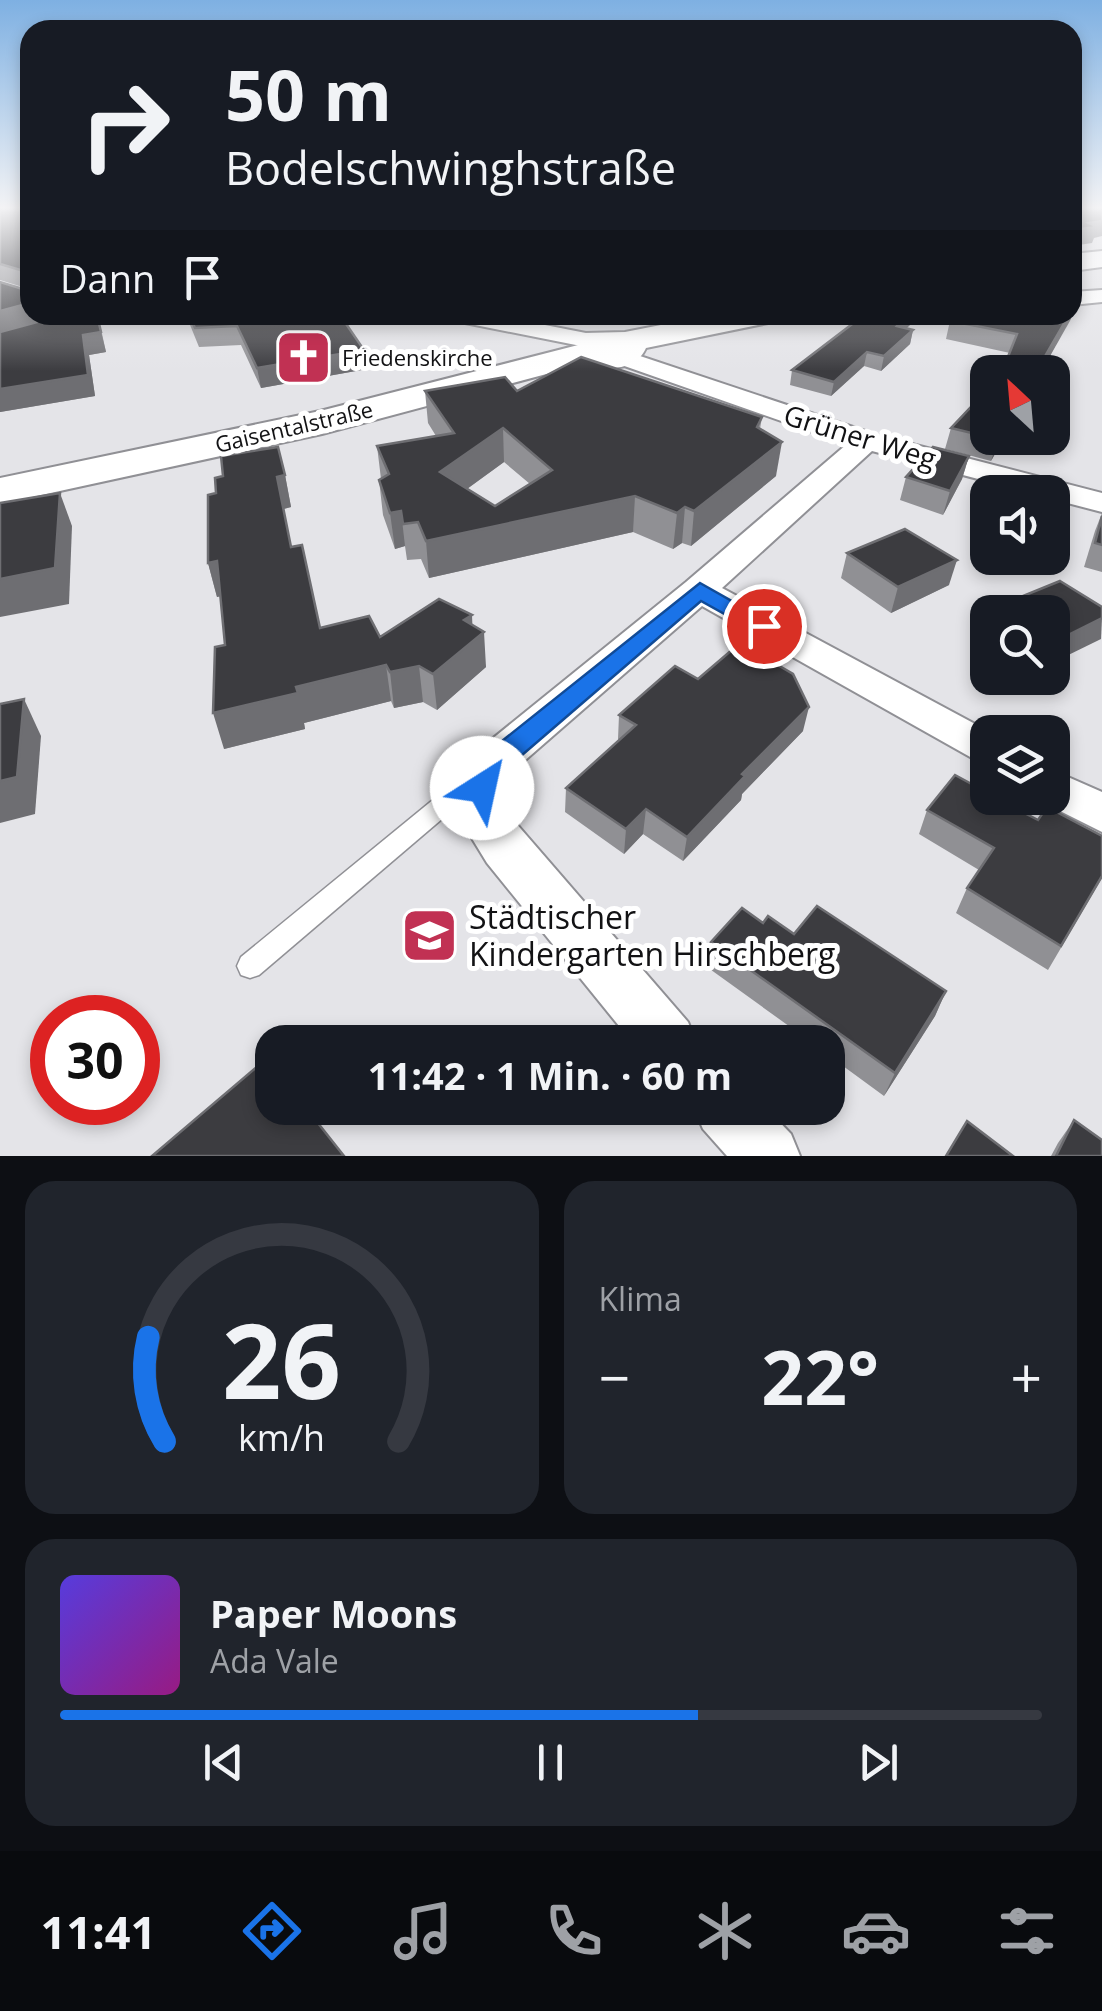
<!DOCTYPE html>
<html lang="de">
<meta charset="utf-8">
<style>
body{margin:0;font-family:"Open Sans",sans-serif;background:#20242c;color:#f1f3f6;height:100vh;display:flex;flex-direction:column;font-size:38px;white-space:nowrap}
*{box-sizing:border-box;margin:0}
p{font-size:32px;color:#9ea1a6}
.icon{flex:none;width:55px;height:55px;fill:none;stroke:currentColor;stroke-width:2;stroke-linecap:round;stroke-linejoin:round}
.map{position:relative;height:1156px;overflow:hidden}
.panel{display:flex;flex-direction:column;gap:25px;padding:25px;background:#0d0f14;flex:1}
.panel>*{flex:none}
.hud{position:absolute;left:20px;top:20px;width:1062px;height:305px;border-radius:30px;box-shadow:0 5px 15px #0003;background:#171b24;color:#f1f3f6;overflow:hidden}
.needle{width:65px;rotate:334deg}
.controls{position:absolute;left:970px;top:355px;display:grid;gap:20px}
.controls a{display:grid;place-items:center;width:100px;height:100px;border-radius:20px;background:#171b24;box-shadow:0 5px 15px #0003;font-size:50px}
.speed{position:absolute;left:30px;top:995px;display:flex;gap:20px;font-size:50px;font-weight:700;text-align:center}
.speed>*{display:grid;place-content:center;width:130px;height:130px;border-radius:50%;background:#171b24;box-shadow:0 5px 15px #0003;line-height:1}
.speed .limit{border:15px solid #d22;background:#fff;color:#111}
.pin{position:absolute;display:grid;place-items:center;width:85px;height:85px;color:#fff;margin:-42px;border:5px solid #fff;border-radius:50%;box-shadow:0 2px 10px #0007}
.me{position:absolute;width:110px;margin:-55px;rotate:35deg;stroke-linejoin:round;filter:drop-shadow(0 0 8px #0008)}
.turn{display:flex;align-items:center;gap:35px;height:210px;padding:0 40px;font-size:45px}
.turn .icon{width:130px;height:130px;stroke-width:2.5}
.turn b{display:block;font-size:70px;line-height:85px}
.then{display:flex;align-items:center;height:95px;padding:0 40px;background:#0003;gap:20px;font-size:38px}
.big{font-size:75px;font-weight:700;line-height:1.1}
.panel .card{flex:1;display:flex;flex-direction:column;justify-content:center;gap:15px;min-width:0;padding:0 35px;border-radius:30px;background:#20242c}
.panel .dial{align-items:center;gap:0}
.dial svg{height:260px;overflow:visible;fill:none;stroke:#363941;stroke-width:7;stroke-linecap:round;text-anchor:middle}
.dial text{fill:#f1f3f6;stroke:none}
.song{display:flex;align-items:center;gap:30px}
.cover{width:120px;height:120px;border-radius:15px;background:linear-gradient(135deg,hsl(250 70% 55%),hsl(310 70% 35%))}
.played{height:10px;border-radius:5px;background:linear-gradient(90deg,#1a73e8 65%,#363941 65%)}
.keys{display:flex;justify-content:space-around;direction:ltr}
.heat{display:flex;justify-content:space-between;align-items:center;font-size:55px;direction:ltr}
.panel .tiles{flex:1;display:grid;gap:25px;grid-template-columns:1fr 1fr}
.card:last-child{grid-column:span 2}
.trip{position:absolute;left:255px;top:1025px;width:590px;height:100px;border-radius:30px;background:#171b24;box-shadow:0 5px 15px #0003;font-weight:700;line-height:100px;text-align:center}
.tab-bar{display:flex;height:160px;justify-content:space-around;align-items:center;background:#090b0e;color:#9ea1a6}
.tab-bar .icon{width:70px;height:70px}
.tab-bar .active{color:#1a73e8}
.tab-bar b{font-size:45px;color:#f1f3f6}
.map>svg:first-child{display:block}
.lines{fill:none;stroke-linecap:round;stroke-linejoin:round}
.service-casing{stroke:#909095;stroke-width:3}
.minor-casing{stroke:#909095;stroke-width:4}
.secondary-casing{stroke:#909095;stroke-width:4}
.service{fill:#fff;fill-rule:evenodd}
.minor{fill:#fff;fill-rule:evenodd}
.secondary{fill:#fff;fill-rule:evenodd}
.wall{fill:#909094;fill-rule:evenodd}
.shaded-wall{fill:#6e6e72}
.building{fill:#3c3c40;stroke:#6e6e72;stroke-width:2.5;fill-rule:evenodd}
.route{fill:#1a73e8;stroke:#114b97;stroke-width:2.5}
.labels{text-anchor:middle;stroke-width:10;stroke-linejoin:round;paint-order:stroke}
.far-poi-label{font-size:22px;fill:#121214;stroke:#fff;text-anchor:start}
.far-street-label{font-size:22px;fill:#121214;stroke:#fff}
.street-label{font-size:28px;fill:#121214;stroke:#fff}
.near-poi-label{font-size:32px;fill:#121214;stroke:#fff;text-anchor:start}
</style>
<div class="map">
<svg width="1102" height="1156" viewBox="0 0 1102 1156">
<rect width="100%" height="100%" fill="#e4e4e8"/>
<g class="lines">
<defs>
<polygon id="service" points="475,769 483,772 486,778 483,784 259,975 250,978 241,975 237,966 241,957 467,772"/>
<g id="minor">
<polygon points="1102,290 1102,302 1072,305 1072,292"/>
<polygon points="449,315 494,315 591,334 603,341 591,348 460,322"/>
<polygon points="622,350 877,435 1102,493 1102,512 1052,499 1052,492 1027,492 872,451 722,588 990,732 988,767 702,606 507,776 501,806 688,1022 696,1042 632,1042 487,863 454,809 471,756 686,582 847,444 613,362 610,357 613,352"/>
<polygon points="1052,770 1102,792 1102,832 1036,799 1052,798"/>
<polygon points="694,1108 766,1108 791,1134 800,1156 727,1156 703,1129"/>
</g>
<g id="secondary">
<polygon points="1102,251 1102,267 1072,271 1072,254"/>
<path d="M712,315h66l-5,7 -127,26c-11,24 -39,22 -62,16l-262,70 -322,70v-26l320,-67 262,-67 2,-11 41,-1z"/>
</g>
</defs>
<!-- service casing -->
<use href="#service" class="service-casing"/>
<!-- minor casing -->
<use href="#minor" class="minor-casing"/>
<!-- secondary casing -->
<use href="#secondary" class="secondary-casing"/>
<!-- service -->
<use href="#service" class="service"/>
<!-- minor -->
<use href="#minor" class="minor"/>
<!-- secondary -->
<use href="#secondary" class="secondary"/>
</g>
<!-- wall -->
<g class="wall">
<polygon points="0,209 30,209 30,315 58,315 9,329 63,315 98,315 106,352 89,355 95,396 0,412 0,282 26,290 26,288 0,280"/>
<polygon points="186,315 340,315 364,350 367,369 261,388 241,345 199,347"/>
<polygon points="961,315 1072,315 1041,372 1002,372 1010,353 946,339 951,316"/>
<polygon points="910,325 906,328 913,330 910,344 881,371 864,366 831,396 790,385 792,370"/>
<path d="M425,391h92l245,26 -2,12 16,47 -85,70 -9,-3 -9,6 -40,-17 -204,46 -8,-19 -14,1 -2,-14 -10,3 -12,-34 -4,-35 2,-1 -4,-33 59,-10 -8,-13zM504,462l26,22 -35,22 -28,-17z"/>
<polygon points="951,428 988,438 1004,438 991,461 945,449"/>
<polygon points="969,456 962,479 943,515 900,500 906,477"/>
<polygon points="285,475 291,507 284,509 291,547 320,628 380,637 472,615 472,625 486,667 437,710 423,702 394,708 391,701 304,723 305,729 224,749 225,645 220,596 217,597 208,563 216,493"/>
<polygon points="1102,513 1102,572 1084,567 1095,531"/>
<polygon points="847,553 949,585 891,613 841,578"/>
<polygon points="988,614 988,641 980,636"/>
<polygon points="698,679 803,731 742,794 741,800 683,861 643,834 624,854 565,812 566,788 619,740 618,739 619,715"/>
<polygon points="927,810 1038,820 1102,878 1048,970 956,913 967,888 979,870 919,834"/>
<polygon points="763,923 946,991 935,1016 884,1096 828,1055 828,1042 811,1042 707,967 711,942"/>
<polygon points="1074,1120 1102,1156 1051,1156 1058,1143"/>
</g>
<!-- shaded-wall -->
<g class="shaded-wall">
<polygon points="1102,221 1102,236 1094,238 1092,243 1072,246 1072,230 1089,223"/>
<polygon points="30,303 30,315 58,315 0,332 0,311"/>
<polygon points="97,315 106,352 89,355 95,396 0,412 0,389 83,335"/>
<polygon points="909,315 912,315 910,325 894,340 897,326"/>
<polygon points="1069,315 1072,315 1071,319 1041,372 1036,372"/>
<polygon points="913,330 910,344 881,371 884,356"/>
<polygon points="364,350 367,369 261,388 257,368"/>
<polygon points="867,352 864,366 831,396 834,382"/>
<polygon points="503,428 504,462 442,507 440,472"/>
<polygon points="999,438 1004,438 991,461 998,439"/>
<polygon points="782,442 776,476 691,546 694,511"/>
<polygon points="969,456 962,479 943,515 950,491"/>
<polygon points="285,475 291,507 283,509 277,477"/>
<polygon points="60,493 72,526 69,604 0,617 0,579"/>
<polygon points="635,496 633,532 429,578 426,541"/>
<polygon points="685,507 682,543 673,549 677,513"/>
<polygon points="401,511 405,546 395,549 390,513"/>
<polygon points="957,560 949,585 891,613 898,587"/>
<polygon points="217,561 226,595 217,597 208,563"/>
<polygon points="472,615 473,640 484,632 486,667 437,710 433,674 464,620"/>
<polygon points="1102,618 1101,639 1052,663 1052,650 1056,641"/>
<polygon points="386,665 391,701 304,723 305,729 224,749 213,713 296,687"/>
<polygon points="419,666 423,702 394,708 390,672"/>
<polygon points="24,699 41,736 35,814 0,823 0,781"/>
<polygon points="809,707 803,731 742,794 741,800 683,861 687,837 742,774"/>
<polygon points="646,809 643,834 624,854 626,829"/>
<polygon points="946,991 935,1016 884,1096 895,1073"/>
</g>
<!-- building -->
<g class="building">
<polygon points="0,209 30,209 30,303 0,311 0,282 26,290 27,272 0,264"/>
<polygon points="1072,209 1102,209 1102,221 1089,223 1098,227 1072,230"/>
<polygon points="63,315 97,315 101,332 83,335 88,375 0,389 0,332"/>
<polygon points="189,315 340,315 364,350 257,368 237,326 195,328"/>
<polygon points="864,315 909,315 897,326 913,330 884,356 867,352 834,382 792,370"/>
<polygon points="961,315 1069,315 1036,372 1002,372 1017,334 951,321 951,316"/>
<path d="M581,357l181,60 -5,10 25,15 -88,69 -9,-4 -8,6 -42,-17 -209,45 -8,-19 -15,2 -2,-13 -11,2 -11,-33 10,-6 -12,-28 77,-13 -29,-42 80,-14 12,14zM503,428l49,42 -57,36 -55,-34z"/>
<polygon points="988,389 988,437 951,428"/>
<polygon points="278,447 285,475 277,477 291,547 302,545 320,628 369,616 380,637 439,599 472,615 464,620 484,632 433,674 419,666 390,672 386,665 296,687 298,693 213,713 215,647 225,645 217,561 208,563 208,495 216,493 215,478 223,476 221,456"/>
<polygon points="933,447 969,456 950,491 906,477"/>
<polygon points="60,493 55,568 0,579 0,503"/>
<polygon points="1102,516 1102,545 1095,543"/>
<polygon points="905,529 957,560 898,587 847,553"/>
<polygon points="1060,581 1102,607 1102,618 1056,641 1052,638 1052,612 992,612 989,610"/>
<polygon points="740,643 793,674 809,707 742,774 745,776 687,837 646,809 626,829 566,788 636,725 619,715 675,666 698,679"/>
<polygon points="24,699 17,777 0,781 0,704"/>
<polygon points="955,775 988,793 988,798 996,798 1038,820 1047,807 1102,836 1102,876 1061,946 967,888 994,848 927,810"/>
<polygon points="817,906 946,991 895,1073 711,942 742,908 763,923 768,916 794,934"/>
<polygon points="300,1031 311,1042 286,1042"/>
<polygon points="272,1054 272,1108 306,1108 344,1156 152,1156"/>
<polygon points="1074,1120 1102,1140 1102,1156 1056,1156"/>
<polygon points="967,1121 1013,1156 946,1156"/>
</g>
<!-- sky -->
<linearGradient id="sky" x2="0" y2="1"><stop stop-color="#7eb0e2"/><stop offset="0.56" stop-color="#f3f3f5"/><stop offset="1" stop-color="#f3f3f5" stop-opacity="0"/></linearGradient>
<rect width="1102" height="371" fill="url(#sky)"/>
<!-- route -->
<polygon class="route" points="700,583 776,626 772,631 755,631 701,601 500,774 492,797 471,797 467,788 477,761"/>
<!-- icons -->
<defs>
<symbol id="church-square" viewBox="-11 -11 22 22"><rect x="-9" y="-9" width="18" height="18" rx="4" fill="#c13153" stroke="#fff"/><path d="M-1.2-6h2.4v3.5h3.3v2.4h-3.3V6h-2.4V-.1h-3.3v-2.4h3.3Z" fill="#fff"/></symbol>
<symbol id="school-square" viewBox="-11 -11 22 22"><rect x="-9" y="-9" width="18" height="18" rx="4" fill="#c13153" stroke="#fff"/><path d="M0-5L7-2L0 1L-7-2ZM-4 1L0 2.5L4 1V4Q0 6-4 4Z" fill="#fff"/></symbol>
</defs>
<g fill-rule="evenodd">
<use href="#church-square" x="272" y="326" width="63" height="63"/>
<use href="#school-square" x="398" y="904" width="63" height="63"/>
</g>
<g class="labels">
<!-- far-poi labels -->
<g class="far-poi-label">
<text x="342" y="366">Friedenskirche</text>
</g>
<!-- far-street labels -->
<g class="far-street-label">
<text transform="translate(294 427) rotate(-13)" y="8">Gaisentalstraße</text>
</g>
<!-- street labels -->
<g class="street-label">
<text transform="translate(860 437) rotate(17)" y="10">Grüner Weg</text>
</g>
<!-- near-poi labels -->
<g class="near-poi-label">
<text x="469" y="929">Städtischer<tspan x="469" dy="37">Kindergarten Hirschberg</tspan></text>
</g>
</g>
</svg>
<div class="controls">
<a><svg class="needle" viewBox="-14 -14 28 28"><path d="M0-13l5 13h-10z" fill="#e53935"/><path d="M0 13l5-13h-10z" fill="#9ea1a6"/></svg></a>
<a><svg class="icon" aria-label="sound" viewBox="0 0 24 24"><path d="M4 9h4l5-4v14l-5-4H4zM17 9q2 3 0 6"/></svg></a>
<a><svg class="icon" aria-label="search" viewBox="0 0 24 24"><circle cx="10" cy="10" r="6"/><path d="M15 15l6 6"/></svg></a>
<a><svg class="icon" aria-label="layers" viewBox="0 0 24 24"><path d="M12 4l9 5-9 5-9-5zM3 14l9 5 9-5"/></svg></a>
</div>
<div class="speed"><div class="limit">30</div></div>
<div class="pin" style="left:764px;top:626px;background:#d93025"><svg class="icon" aria-label="arrive" viewBox="0 0 24 24"><path d="M6 21V4h12l-3 4 3 4H6"/></svg></div>
<svg class="me" style="left:482px;top:788px" viewBox="-20 -20 40 40"><circle r="19" fill="#fff"/><path d="M0-13L10 11 0 6-10 11z" fill="#1a73e8"/></svg>
<div class="trip">11:42 · 1 Min. · 60 m</div>
<div class="hud">
<div class="turn"><svg class="icon" aria-label="right" viewBox="0 0 24 24"><path d="M7 20v-9h11M14 6l5 5-5 5"/></svg><div><b>50 m</b>Bodelschwinghstraße</div></div>
<div class="then">Dann<svg class="icon" aria-label="arrive" viewBox="0 0 24 24"><path d="M6 21V4h12l-3 4 3 4H6"/></svg></div>
</div>
</div>
<section class="panel">
<div class="tiles">
<div class="card dial"><svg viewBox="0 0 100 80">
<path d="M14 69A42 42 0 1 1 86 69"/>
<path d="M14 69A42 42 0 0 1 9 37" stroke="#1a73e8"/>
<text x="50" y="56" font-size="32" font-weight="700">26</text>
<text x="50" y="72" font-size="11">km/h</text>
</svg></div>
<div class="card"><p>Klima</p>
<div class="heat"><a>−</a><b class="big">22°</b><a>+</a></div>
</div>
<div class="card">
<div class="song"><i class="cover"></i><div><b>Paper Moons</b><p>Ada Vale</p></div></div>
<div class="played"></div>
<div class="keys"><svg class="icon" aria-label="previous" viewBox="0 0 24 24"><path d="M18 5L8 12l10 7zM5 5v14"/></svg><svg class="icon" aria-label="pause" viewBox="0 0 24 24"><path d="M8 5v14M16 5v14"/></svg><svg class="icon" aria-label="next" viewBox="0 0 24 24"><path d="M6 5l10 7-10 7zM19 5v14"/></svg></div>
</div>
</div>
</section>
<nav class="tab-bar">
<b>11:41</b>
<svg class="icon active" aria-label="directions" viewBox="0 0 24 24"><path d="M12 3l9 9-9 9-9-9zM9 14v-3h6M13 9l2 2-2 2"/></svg>
<svg class="icon" aria-label="music" viewBox="0 0 24 24"><path d="M9 18V5l10-2v13"/><circle cx="6" cy="18" r="3"/><circle cx="16" cy="16" r="3"/></svg>
<svg class="icon" aria-label="phone" viewBox="0 0 24 24"><path d="M5 4h4l2 5-3 2q2 4 5 5l2-3 5 2v4C11 20 4 13 5 4z"/></svg>
<svg class="icon" aria-label="climate" viewBox="0 0 24 24"><path d="M12 3v18M4 7l16 10M4 17L20 7"/></svg>
<svg class="icon" aria-label="car" viewBox="0 0 24 24"><path d="M5 17H2v-5l4-1 3-4h7l3 4 3 1v5h-3M9 17h6M6 11h13"/><circle cx="7" cy="17" r="2"/><circle cx="17" cy="17" r="2"/></svg>
<svg class="icon" aria-label="filters" viewBox="0 0 24 24"><path d="M4 7h16M4 17h16"/><circle cx="9" cy="7" r="2"/><circle cx="15" cy="17" r="2"/></svg>
</nav>
